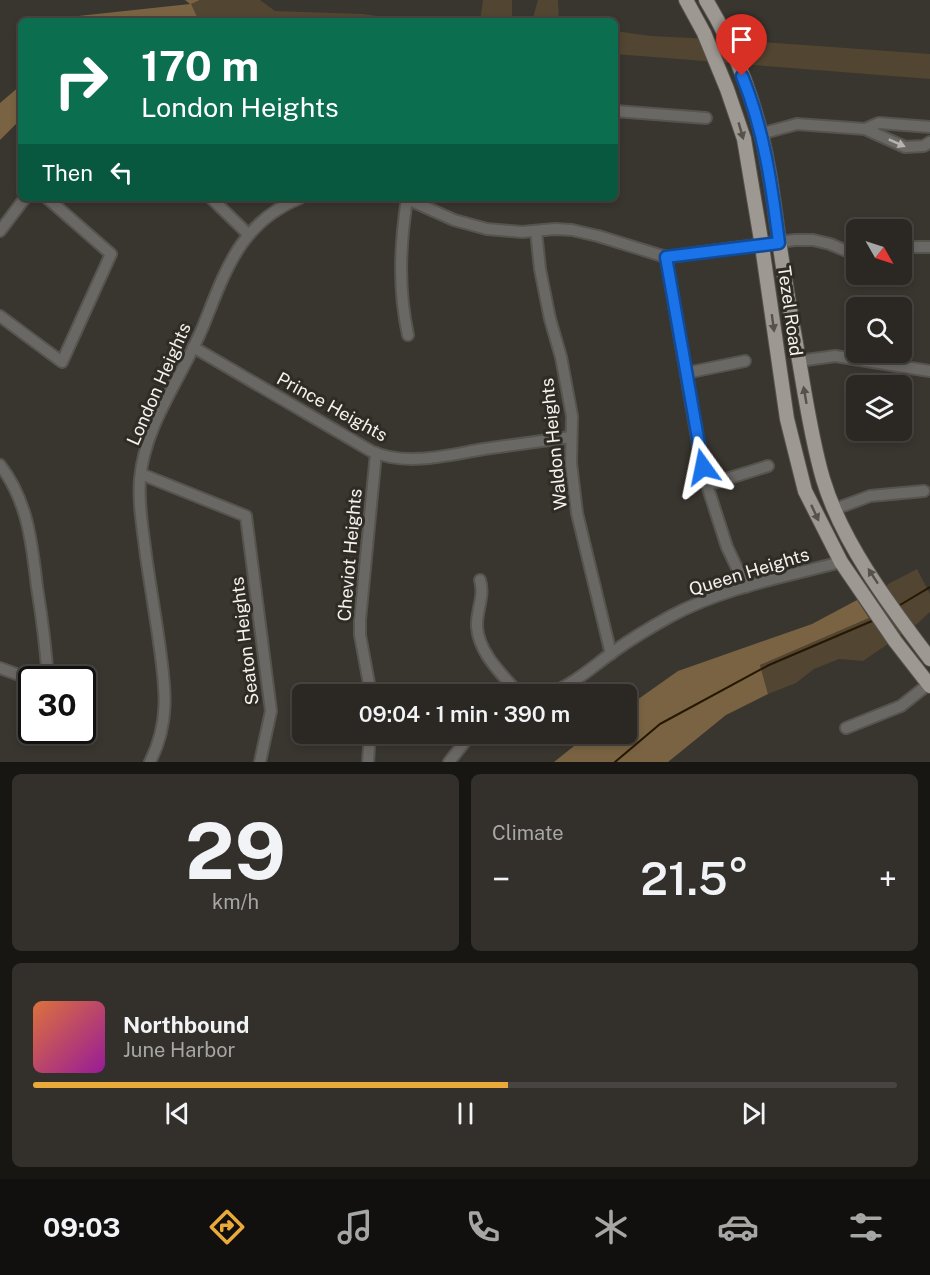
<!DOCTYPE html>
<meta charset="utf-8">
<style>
body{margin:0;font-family:"Public Sans",sans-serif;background:#33302b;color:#f1f3f6;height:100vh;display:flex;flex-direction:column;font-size:22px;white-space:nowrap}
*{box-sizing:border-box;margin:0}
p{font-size:20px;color:#a6a6a6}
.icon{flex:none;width:33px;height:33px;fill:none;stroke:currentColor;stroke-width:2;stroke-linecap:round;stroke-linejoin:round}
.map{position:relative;height:762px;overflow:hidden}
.drawer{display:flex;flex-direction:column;gap:12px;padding:12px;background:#181613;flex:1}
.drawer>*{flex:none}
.hud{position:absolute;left:18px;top:18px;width:600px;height:183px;border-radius:9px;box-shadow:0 3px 9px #0003,0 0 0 2px #474441;background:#0b6e4f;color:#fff;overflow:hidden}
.needle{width:39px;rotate:129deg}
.fabs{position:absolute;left:846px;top:219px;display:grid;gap:12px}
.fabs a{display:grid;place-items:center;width:66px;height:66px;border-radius:9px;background:#2b2823;box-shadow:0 3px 9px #0003,0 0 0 2px #474441;font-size:30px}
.speed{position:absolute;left:18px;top:666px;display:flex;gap:12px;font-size:30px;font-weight:700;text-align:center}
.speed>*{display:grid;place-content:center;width:78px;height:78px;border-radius:50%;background:#2b2823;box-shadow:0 3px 9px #0003,0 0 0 2px #474441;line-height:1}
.speed .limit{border:3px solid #111;border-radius:9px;background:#fff;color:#111}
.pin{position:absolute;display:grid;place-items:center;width:51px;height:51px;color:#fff;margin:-62px -26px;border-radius:50% 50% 50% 0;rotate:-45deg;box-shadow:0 0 6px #0007}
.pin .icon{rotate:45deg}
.me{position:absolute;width:66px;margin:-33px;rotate:348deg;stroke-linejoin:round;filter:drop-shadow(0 0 4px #0008)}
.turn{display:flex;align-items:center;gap:21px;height:126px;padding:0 24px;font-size:27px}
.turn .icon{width:78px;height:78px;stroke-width:2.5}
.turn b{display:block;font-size:42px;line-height:51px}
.then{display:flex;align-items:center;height:57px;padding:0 24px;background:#0003;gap:12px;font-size:22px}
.big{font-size:45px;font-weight:600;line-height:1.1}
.drawer .card{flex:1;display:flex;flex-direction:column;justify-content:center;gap:9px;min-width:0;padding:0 21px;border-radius:9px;background:#33302b}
.drawer .dial{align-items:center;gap:0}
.dial b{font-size:78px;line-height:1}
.song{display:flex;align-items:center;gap:18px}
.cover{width:72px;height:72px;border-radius:9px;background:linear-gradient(135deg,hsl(20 70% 55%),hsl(300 70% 35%))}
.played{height:6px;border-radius:3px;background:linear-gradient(90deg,#eaaa39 55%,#474441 55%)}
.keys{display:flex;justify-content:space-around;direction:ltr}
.heat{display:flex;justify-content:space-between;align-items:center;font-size:33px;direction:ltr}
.drawer .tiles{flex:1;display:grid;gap:12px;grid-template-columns:1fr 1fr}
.card:last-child{grid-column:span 2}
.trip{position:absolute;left:292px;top:684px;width:345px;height:60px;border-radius:9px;background:#2b2823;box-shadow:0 3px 9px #0003,0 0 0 2px #474441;font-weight:600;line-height:60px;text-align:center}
.menu{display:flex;height:96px;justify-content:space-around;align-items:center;background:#11100e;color:#a6a6a6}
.menu .icon{width:42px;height:42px}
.menu .on{color:#eaaa39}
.menu b{font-size:27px;color:#f1f3f6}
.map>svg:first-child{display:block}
.green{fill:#524531}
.forest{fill:#796342}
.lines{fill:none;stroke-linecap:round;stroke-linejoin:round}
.stream{stroke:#261701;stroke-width:2}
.minor-casing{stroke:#57534e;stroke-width:14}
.major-casing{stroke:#57534e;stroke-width:16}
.minor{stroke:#6a6865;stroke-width:10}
.major{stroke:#9d9892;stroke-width:14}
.oneway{fill:#56514b}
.oneway2{fill:#b6b3b0}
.route-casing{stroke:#114b97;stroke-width:15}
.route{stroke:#1a73e8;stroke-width:10}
.labels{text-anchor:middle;stroke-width:6;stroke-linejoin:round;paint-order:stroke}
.street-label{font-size:18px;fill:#f4f1ee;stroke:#2f2b25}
</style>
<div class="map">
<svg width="930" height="762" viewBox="0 0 930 762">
<rect width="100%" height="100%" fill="#39352f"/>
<!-- green -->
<g class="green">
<polygon points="200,0 260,0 275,11 363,14 411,21 199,21 190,4"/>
<polygon points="483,0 512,0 512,21 480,21"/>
<polygon points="538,0 558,0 559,21 532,21"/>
<polygon points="615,31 651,36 734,40 930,54 930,79 615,54"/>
<polygon points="917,569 930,594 930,612 917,624 863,661 839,659 814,669 796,683 768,694 760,665 869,618 888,584"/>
</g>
<!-- forest -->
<g class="forest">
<polygon points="185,0 200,0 191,4 199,21 75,21 78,16 190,4"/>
<polygon points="21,85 21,119 0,140 0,103"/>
<polygon points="857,600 869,618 760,665 768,694 726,715 668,762 554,762 589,734 627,734 627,707 678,671 812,624"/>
</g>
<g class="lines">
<!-- stream -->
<g class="stream">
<polyline points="900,605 930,587"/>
<polyline points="615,762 660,724 769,665 872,621"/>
</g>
<defs>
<g id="minor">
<polyline points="615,111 706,118"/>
<polyline points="865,129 879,123 930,127"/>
<polyline points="760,134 797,124 865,129 905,147 924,146 930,142"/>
<polyline points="211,198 248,234"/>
<polyline points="405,198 454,220 487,229 522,232 555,229 572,230 598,236 666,257 795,240 813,240 830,244 856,255"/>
<path d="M407,199c-7,46 -9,90 1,136"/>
<polyline points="0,231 25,198"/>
<polyline points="536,231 540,269 550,319 561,357 572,416 571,463 577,513 611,654"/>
<polyline points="902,247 930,247"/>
<polyline points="666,257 699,449 707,485 727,547 746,587"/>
<polyline points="0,316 62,362 111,254 47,198"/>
<path d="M193,347l178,104c35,16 77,4 113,-2 29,-4 58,-8 87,-12"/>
<polyline points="799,361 835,356 930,371"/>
<polyline points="686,373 745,361"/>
<path d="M0,465c28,36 32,79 37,122 5,31 9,62 11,93"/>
<polyline points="141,474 246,516 271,711 260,762"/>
<polyline points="707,485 768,466"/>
<polyline points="835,509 870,496 924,491"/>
<path d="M480,580c5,17 -4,30 -3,47 2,27 26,48 42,67"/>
<polyline points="0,668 33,680"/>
<polyline points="371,694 360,635 360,620 376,453"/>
<path d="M548,694c25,-9 43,-26 65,-42 18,-13 38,-25 58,-36 52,-28 113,-39 170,-54"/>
<polyline points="846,728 901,706 930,683"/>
<path d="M150,762c21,-42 15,-76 9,-120 -4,-29 -9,-58 -13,-86 -3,-26 -8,-51 -6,-77 5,-57 44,-104 64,-155 22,-55 37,-102 96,-126"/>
<polyline points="368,762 370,734"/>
<polyline points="449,762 471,734"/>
</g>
<g id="major">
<polyline points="686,0 704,33 727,89 744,139 762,246 787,419 805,491 841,562 895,641 930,686"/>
<path d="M706,0c30,49 52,109 62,166 5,26 8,54 12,81 6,42 14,84 21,125 6,36 12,73 22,107 19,64 67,127 107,180"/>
</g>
</defs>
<!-- minor casing -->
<use href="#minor" class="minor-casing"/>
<!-- major casing -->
<use href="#major" class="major-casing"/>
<!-- minor -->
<use href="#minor" class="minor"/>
<!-- major -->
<use href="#major" class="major"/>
</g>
<!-- one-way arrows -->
<defs><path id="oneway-solid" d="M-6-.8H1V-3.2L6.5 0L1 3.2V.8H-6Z" transform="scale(1.5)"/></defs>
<g class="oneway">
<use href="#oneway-solid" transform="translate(741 131) rotate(74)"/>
<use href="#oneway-solid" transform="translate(773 323) rotate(82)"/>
<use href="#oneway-solid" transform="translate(805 395) rotate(-100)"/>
<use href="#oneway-solid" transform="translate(815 513) rotate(65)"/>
<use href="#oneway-solid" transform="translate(873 576) rotate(-123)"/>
</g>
<use class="oneway2" href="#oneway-solid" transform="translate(897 143) rotate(24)"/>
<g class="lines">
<defs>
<path id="route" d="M703,467l-37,-210 113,-14c-7,-56 -15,-114 -37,-167"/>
</defs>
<!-- route casing -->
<use href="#route" class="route-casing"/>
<!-- route -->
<use href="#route" class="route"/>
</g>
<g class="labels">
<!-- street labels -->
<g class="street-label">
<text transform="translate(790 311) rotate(82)" y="6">Tezel Road</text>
<text transform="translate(159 384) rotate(-66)" y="6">London Heights</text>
<text transform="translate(332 407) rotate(29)" y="6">Prince Heights</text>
<text transform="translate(554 444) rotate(-96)" y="6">Waldon Heights</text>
<text transform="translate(350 555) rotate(-85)" y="6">Cheviot Heights</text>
<text transform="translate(749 572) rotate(-17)" y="6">Queen Heights</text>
<text transform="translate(245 641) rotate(-97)" y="6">Seaton Heights</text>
</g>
</g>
</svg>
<div class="fabs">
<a><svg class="needle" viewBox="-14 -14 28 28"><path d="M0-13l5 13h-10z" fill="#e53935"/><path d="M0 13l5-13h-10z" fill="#a6a6a6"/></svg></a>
<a><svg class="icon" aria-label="search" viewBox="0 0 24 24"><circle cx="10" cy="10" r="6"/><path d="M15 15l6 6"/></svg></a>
<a><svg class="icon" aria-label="layers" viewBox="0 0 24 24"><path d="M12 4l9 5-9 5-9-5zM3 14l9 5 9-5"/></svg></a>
</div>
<div class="speed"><div class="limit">30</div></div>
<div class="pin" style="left:742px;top:76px;background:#d93025"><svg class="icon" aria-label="arrive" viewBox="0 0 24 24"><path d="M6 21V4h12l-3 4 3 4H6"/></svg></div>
<svg class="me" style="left:703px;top:467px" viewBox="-20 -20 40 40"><path d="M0-17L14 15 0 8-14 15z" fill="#1a73e8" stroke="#fff" stroke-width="4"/></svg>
<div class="trip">09:04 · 1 min · 390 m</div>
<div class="hud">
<div class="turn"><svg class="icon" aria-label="right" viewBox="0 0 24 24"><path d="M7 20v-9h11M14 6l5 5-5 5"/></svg><div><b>170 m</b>London Heights</div></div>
<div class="then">Then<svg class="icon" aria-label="left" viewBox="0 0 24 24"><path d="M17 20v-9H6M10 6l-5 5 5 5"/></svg></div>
</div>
</div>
<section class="drawer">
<div class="tiles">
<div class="card dial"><b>29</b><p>km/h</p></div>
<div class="card"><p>Climate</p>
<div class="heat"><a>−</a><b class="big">21.5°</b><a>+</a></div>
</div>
<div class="card">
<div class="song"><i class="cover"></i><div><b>Northbound</b><p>June Harbor</p></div></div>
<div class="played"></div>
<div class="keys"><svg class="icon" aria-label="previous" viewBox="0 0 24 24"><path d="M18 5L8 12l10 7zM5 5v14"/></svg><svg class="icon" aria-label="pause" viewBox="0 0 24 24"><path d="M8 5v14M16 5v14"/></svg><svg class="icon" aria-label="next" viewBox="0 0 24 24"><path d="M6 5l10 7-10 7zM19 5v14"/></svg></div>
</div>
</div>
</section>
<nav class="menu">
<b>09:03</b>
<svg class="icon on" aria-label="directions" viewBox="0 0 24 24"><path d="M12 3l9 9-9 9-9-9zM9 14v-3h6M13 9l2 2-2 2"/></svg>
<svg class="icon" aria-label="music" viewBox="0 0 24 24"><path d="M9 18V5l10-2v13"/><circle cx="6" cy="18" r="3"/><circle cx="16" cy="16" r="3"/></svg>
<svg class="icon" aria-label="phone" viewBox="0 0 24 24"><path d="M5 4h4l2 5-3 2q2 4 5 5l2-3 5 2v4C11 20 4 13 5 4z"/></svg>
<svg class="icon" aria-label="climate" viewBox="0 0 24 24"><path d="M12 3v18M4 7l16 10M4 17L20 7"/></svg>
<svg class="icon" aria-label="car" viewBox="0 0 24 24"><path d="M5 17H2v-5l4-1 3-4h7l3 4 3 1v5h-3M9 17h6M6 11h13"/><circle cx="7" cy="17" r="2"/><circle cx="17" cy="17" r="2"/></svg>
<svg class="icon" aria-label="filters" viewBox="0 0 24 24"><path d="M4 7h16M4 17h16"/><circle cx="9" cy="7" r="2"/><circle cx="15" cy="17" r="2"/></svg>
</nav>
